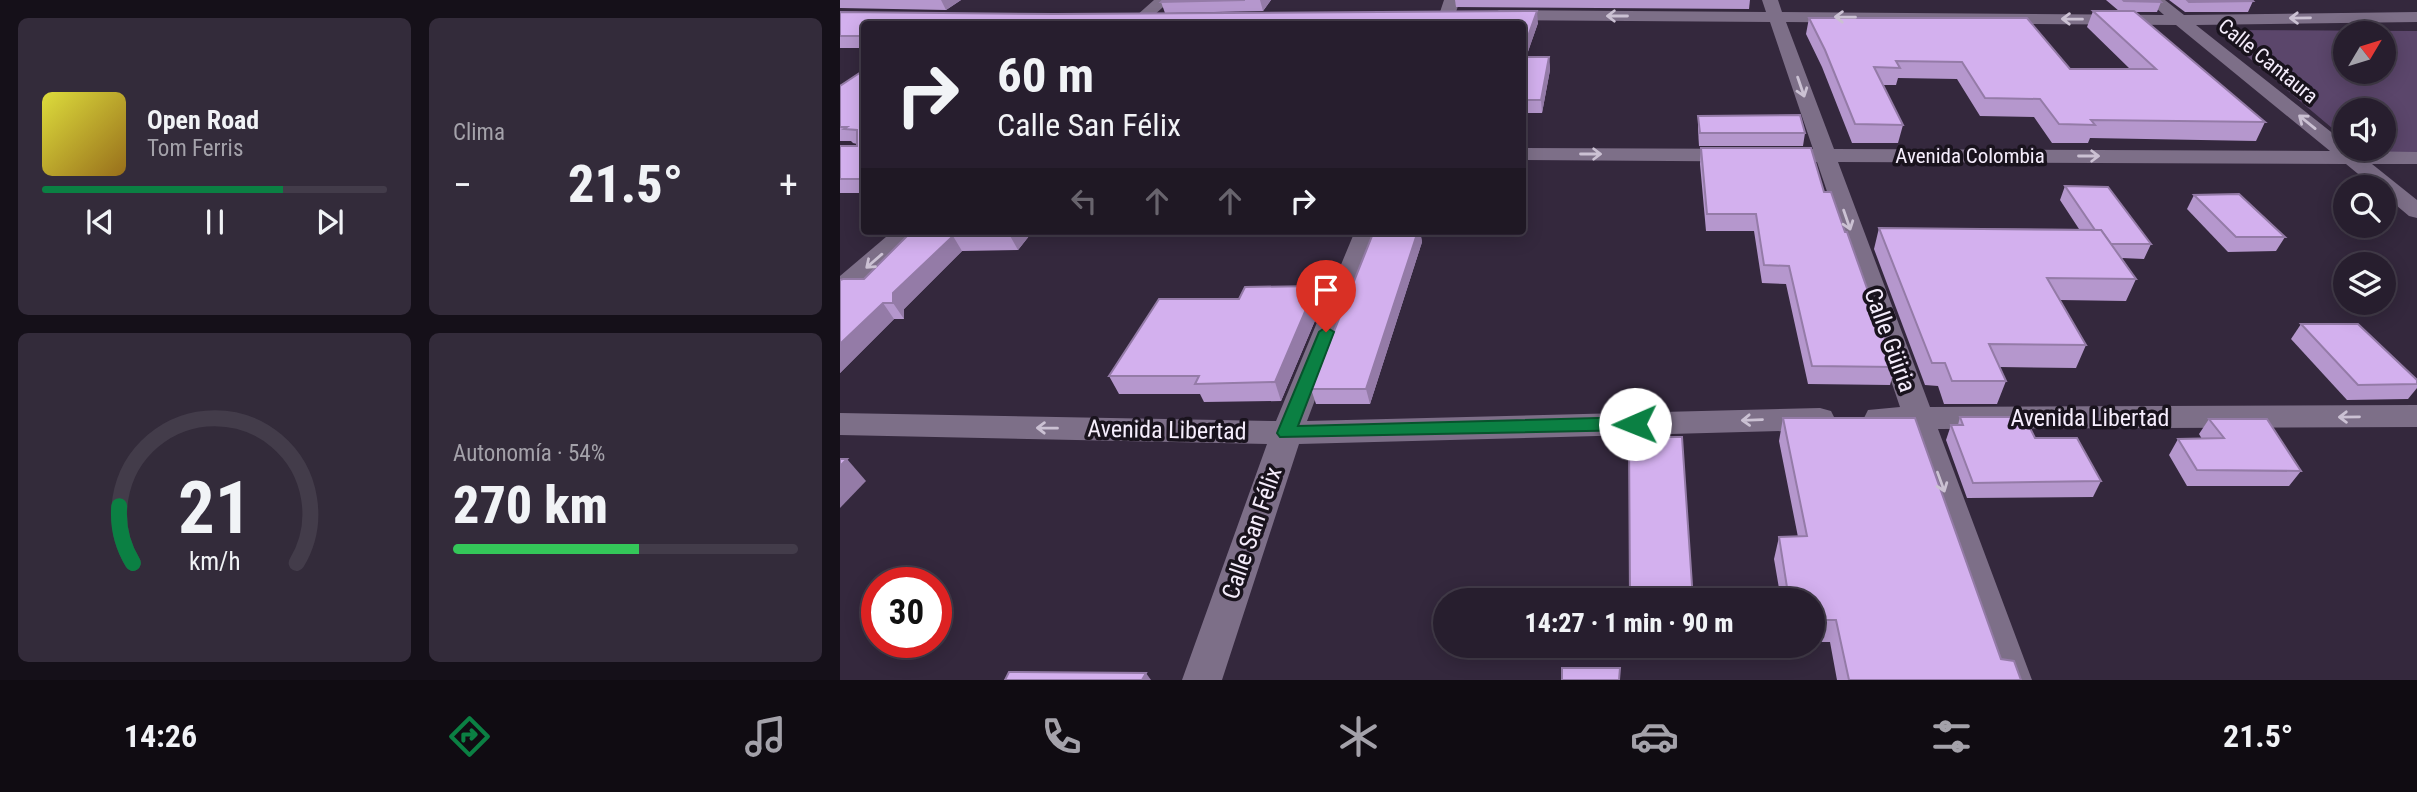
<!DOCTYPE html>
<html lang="es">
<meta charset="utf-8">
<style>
body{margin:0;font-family:"Roboto Condensed",sans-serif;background:#332b3a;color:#f1f3f6;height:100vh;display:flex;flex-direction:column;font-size:26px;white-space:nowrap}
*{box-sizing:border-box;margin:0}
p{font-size:23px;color:#a4a2aa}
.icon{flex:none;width:38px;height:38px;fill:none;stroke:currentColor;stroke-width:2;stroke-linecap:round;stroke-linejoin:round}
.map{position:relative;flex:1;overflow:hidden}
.panel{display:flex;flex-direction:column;gap:18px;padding:18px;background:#151019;width:840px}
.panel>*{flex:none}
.top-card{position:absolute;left:21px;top:21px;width:665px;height:214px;border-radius:7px;box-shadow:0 4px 18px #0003,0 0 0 2px #433c4a;background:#271e2e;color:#f1f3f6;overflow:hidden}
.needle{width:46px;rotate:52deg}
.buttons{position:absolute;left:1493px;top:21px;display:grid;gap:14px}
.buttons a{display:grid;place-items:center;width:63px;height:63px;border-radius:50%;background:#271e2e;box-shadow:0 4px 18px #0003,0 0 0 2px #433c4a;font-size:35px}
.speed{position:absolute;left:21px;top:567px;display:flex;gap:14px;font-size:35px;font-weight:700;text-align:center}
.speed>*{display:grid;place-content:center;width:91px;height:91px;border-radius:50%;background:#271e2e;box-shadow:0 4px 18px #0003,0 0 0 2px #433c4a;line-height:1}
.speed .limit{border:10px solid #d22;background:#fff;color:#111}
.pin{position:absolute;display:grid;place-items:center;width:60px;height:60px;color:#fff;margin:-72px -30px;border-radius:50% 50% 50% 0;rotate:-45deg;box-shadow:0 0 7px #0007}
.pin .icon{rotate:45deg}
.me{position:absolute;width:77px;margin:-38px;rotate:269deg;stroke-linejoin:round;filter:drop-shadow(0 0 5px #0008)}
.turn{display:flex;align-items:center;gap:24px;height:147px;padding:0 21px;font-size:32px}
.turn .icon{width:91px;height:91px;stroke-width:2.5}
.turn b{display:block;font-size:49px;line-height:60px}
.lanes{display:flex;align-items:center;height:66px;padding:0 21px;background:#0003;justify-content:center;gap:35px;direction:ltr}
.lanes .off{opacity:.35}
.big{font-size:52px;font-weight:800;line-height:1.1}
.panel .tile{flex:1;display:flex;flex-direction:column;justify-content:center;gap:10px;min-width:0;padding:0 24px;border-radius:10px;background:#332b3a}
.panel .dial{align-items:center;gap:0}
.dial svg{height:182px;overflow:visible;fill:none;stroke:#433c4a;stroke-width:7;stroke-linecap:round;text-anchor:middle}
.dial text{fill:#f1f3f6;stroke:none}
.song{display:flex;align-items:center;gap:21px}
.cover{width:84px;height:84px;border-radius:10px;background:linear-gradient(135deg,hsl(60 70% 55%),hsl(40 70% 35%))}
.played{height:7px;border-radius:4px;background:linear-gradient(90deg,#0b8043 70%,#433c4a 70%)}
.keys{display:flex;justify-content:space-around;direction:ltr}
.heat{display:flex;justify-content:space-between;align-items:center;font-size:38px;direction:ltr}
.charge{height:10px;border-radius:5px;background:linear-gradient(90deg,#34c759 54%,#433c4a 0)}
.panel .tiles{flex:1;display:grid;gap:18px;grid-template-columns:repeat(2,1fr)}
.trip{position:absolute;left:593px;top:588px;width:392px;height:70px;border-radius:35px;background:#271e2e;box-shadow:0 4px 18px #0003,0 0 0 2px #433c4a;font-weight:800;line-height:70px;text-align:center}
.tabs{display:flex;height:112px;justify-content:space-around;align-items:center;background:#100c12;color:#a4a2aa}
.tabs .icon{width:49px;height:49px}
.tabs .current{color:#0b8043}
.tabs b{font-size:32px;color:#f1f3f6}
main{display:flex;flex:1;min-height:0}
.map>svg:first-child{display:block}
.green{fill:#5b466b;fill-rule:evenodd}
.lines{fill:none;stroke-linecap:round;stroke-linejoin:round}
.street{fill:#7d6f88;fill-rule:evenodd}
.wall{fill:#b597cd}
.shaded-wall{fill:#947ba7}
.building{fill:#d3b0ee;stroke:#947ba7;stroke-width:2}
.oneway{stroke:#cbc1d3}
.route{fill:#0b8043;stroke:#07532c;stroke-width:2}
.labels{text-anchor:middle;stroke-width:7;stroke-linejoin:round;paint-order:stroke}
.far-street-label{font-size:21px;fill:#f5edfc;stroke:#19131d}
.street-label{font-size:24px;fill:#f5edfc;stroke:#19131d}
</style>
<main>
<section class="panel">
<div class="tiles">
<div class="tile">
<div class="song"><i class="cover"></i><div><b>Open Road</b><p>Tom Ferris</p></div></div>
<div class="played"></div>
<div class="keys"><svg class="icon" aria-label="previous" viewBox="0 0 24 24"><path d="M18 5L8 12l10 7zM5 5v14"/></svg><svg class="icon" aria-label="pause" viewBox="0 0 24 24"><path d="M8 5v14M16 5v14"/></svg><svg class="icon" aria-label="next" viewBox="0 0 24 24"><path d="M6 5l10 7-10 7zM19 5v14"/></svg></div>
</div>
<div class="tile"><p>Clima</p>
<div class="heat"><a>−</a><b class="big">21.5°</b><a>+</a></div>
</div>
<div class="tile dial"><svg viewBox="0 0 100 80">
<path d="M14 69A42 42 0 1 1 86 69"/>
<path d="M14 69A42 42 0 0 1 8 44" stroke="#0b8043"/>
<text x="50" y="56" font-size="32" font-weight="700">21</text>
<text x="50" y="72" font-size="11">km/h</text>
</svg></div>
<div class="tile"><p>Autonomía · 54%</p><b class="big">270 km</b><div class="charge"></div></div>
</div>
</section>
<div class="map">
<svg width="1577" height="680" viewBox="0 0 1577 680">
<rect width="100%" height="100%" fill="#34283d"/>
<!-- green -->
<path class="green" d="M1376,30l201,1v122h-55l-5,-4h27v-39h-39v29zM1505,33h39v39h-39z"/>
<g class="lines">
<!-- street -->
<g class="street">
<polygon points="314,0 331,0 304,24 287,24"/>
<polygon points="604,0 620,0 612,24 596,24"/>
<path d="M922,0h16l4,12 382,3 -17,-15h18l19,15 233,-3v10l-221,3 149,118v6l11,2 61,1v12h-45l45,36v18l-8,-2 -25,-21v-8h-10l-28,-23 -508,-2 92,245 487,-2v22l-479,2 94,251h-40l-85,-251h-28l-11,-3 -4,-8 4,-8 32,-3 -83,-245 -295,-2v-12l291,1 -43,-127 -271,-2 -8,-5 8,-5 267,2zM946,22l390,3 154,126 -496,-2z"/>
<polygon points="53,231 79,231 9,296 0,298 0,276"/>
<polygon points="515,231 539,231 467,421 980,408 991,411 995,419 991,427 980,430 459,444 382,680 342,680 427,444 0,435 0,413 436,421"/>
</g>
</g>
<!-- wall -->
<g class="wall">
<polygon points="0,0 121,0 106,10 0,8"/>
<polygon points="323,0 431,0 423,11 325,13 321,2"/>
<polygon points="615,0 910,0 909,9 616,7"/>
<polygon points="1266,0 1319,0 1321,2 1317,12 1295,12 1425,122 1416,141 1250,138 1248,143 1212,143 1194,117 1140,116 1117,79 1058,78 1056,85 1043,85 1063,125 1058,143 1012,143 982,67 966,34 969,18 1230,69 1290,69 1247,27 1253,11 1279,11"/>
<polygon points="1329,0 1412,0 1413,1 1408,12 1345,12"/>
<polygon points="0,12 698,23 686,57 709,57 710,70 702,113 682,113 682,24 24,24 24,48 0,48"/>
<polygon points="24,70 24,193 0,193 0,146 17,146 17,144 13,143 11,141 0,141 0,86"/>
<polygon points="858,116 965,133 963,146 859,146 858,129"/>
<polygon points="861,148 984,192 1005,232 1055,367 1050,385 968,384 946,284 922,283 914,231 866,231 860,164"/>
<polygon points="1225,186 1311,244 1304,259 1282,258 1296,279 1286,301 1220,300 1246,345 1236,368 1160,367 1166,381 1157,404 1104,404 1098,386 1085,385 1034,249 1039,228 1239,229 1220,200"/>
<polygon points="1354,195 1445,237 1436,251 1388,252 1347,209"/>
<polygon points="72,231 193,231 178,250 122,251 64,309 64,319 54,319 0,373 0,280 24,279"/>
<polygon points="534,231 580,231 582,242 530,404 476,404 471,389"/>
<polygon points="482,304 441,401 364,402 360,394 279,394 269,376"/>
<polygon points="1461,324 1577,380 1577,388 1568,399 1507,400 1451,339"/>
<polygon points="1120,417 1195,438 1261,481 1253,497 1127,498 1106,440 1111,425 1118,425"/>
<polygon points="943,418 1161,659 1181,680 997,680 990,642 973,642 973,600 941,600 934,559 939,537 958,537 939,441"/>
<polygon points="1369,419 1461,471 1449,486 1347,486 1329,455 1338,439 1362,439 1359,434"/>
</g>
<!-- shaded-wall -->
<g class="shaded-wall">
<polygon points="101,0 121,0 106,10"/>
<polygon points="420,0 431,0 423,11"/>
<polygon points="697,11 698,23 682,69 682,53"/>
<polygon points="709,57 710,70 702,113 701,100"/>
<polygon points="172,231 193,231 178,250 169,234"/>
<polygon points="578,231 580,231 582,242 530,404 526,389"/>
<polygon points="113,236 122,251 64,309 64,319 53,303 53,293"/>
<polygon points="476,286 482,304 441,401 435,382"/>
<polygon points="43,303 54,319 0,373 0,344"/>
<polygon points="7,459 26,481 0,508 0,466"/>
<polygon points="306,673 311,680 302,680"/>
</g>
<!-- building -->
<g class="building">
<polygon points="323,0 405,0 321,2"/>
<polygon points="1283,0 1319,0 1321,2 1284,1"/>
<polygon points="1347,0 1412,0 1413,1 1349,2"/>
<polygon points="697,11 682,53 682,24 24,24 24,36 0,36 0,12 214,14"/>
<polygon points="1253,11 1294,11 1425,122 1251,120 1255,125 1219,124 1200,99 1145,98 1122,62 1056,61 1060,68 1034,67 1063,125 1015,124 985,50 969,18 1187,18 1230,69 1316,69"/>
<polygon points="682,57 709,57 701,100 682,100"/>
<polygon points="24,70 24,179 0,179 0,146 17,146 17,130 4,129 7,127 0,127 0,86"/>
<polygon points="960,115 965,133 860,133 858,116"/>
<polygon points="861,148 971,148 984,192 991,192 1005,232 1007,232 1055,367 972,366 949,266 924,265 916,214 867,214"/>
<polygon points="1225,186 1268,187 1311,244 1271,244 1261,230 1255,230"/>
<polygon points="1399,194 1445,237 1396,237 1354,195"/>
<polygon points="1039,228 1261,230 1296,279 1207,278 1246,345 1149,344 1166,381 1112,381 1105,363 1092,363"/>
<polygon points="72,231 172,231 169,234 113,236 53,293 53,303 43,303 0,344 0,280 3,279 24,279"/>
<polygon points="534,231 578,231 526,389 471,389"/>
<polygon points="476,286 435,382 355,384 359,376 269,376 319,299 399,299 405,287"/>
<polygon points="1461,324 1518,324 1577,380 1577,384 1518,385"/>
<polygon points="1120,417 1175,417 1180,428 1190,428 1195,438 1237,438 1261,481 1133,483 1111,425 1123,425"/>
<polygon points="943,418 1075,418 1161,659 1174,661 1181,680 1009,680 996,620 973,620 973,600 949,600 939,537 967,536"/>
<polygon points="1369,419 1427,419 1461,471 1357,470 1338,439 1384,438"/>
<polygon points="789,437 842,437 853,600 790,600"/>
<polygon points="0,459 7,459 0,466"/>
<polygon points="722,668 780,668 779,680 722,680"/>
<polygon points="169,672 306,673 302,680 165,680"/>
</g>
<!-- one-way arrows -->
<defs><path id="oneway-shaft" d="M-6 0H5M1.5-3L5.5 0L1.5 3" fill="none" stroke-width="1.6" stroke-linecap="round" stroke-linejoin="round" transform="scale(1.75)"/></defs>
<g class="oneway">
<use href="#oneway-shaft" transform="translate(777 16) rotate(-180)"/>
<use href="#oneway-shaft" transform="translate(1005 17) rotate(-179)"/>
<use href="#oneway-shaft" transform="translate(1460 18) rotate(179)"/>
<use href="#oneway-shaft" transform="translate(1232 19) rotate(-179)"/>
<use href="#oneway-shaft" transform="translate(961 87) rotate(71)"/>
<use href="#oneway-shaft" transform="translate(1467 122) rotate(-141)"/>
<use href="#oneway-shaft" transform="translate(751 154)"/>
<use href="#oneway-shaft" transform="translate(1249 156)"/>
<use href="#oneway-shaft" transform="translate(1007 220) rotate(71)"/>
<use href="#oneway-shaft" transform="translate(34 261) rotate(139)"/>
<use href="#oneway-shaft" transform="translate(1509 417) rotate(179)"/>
<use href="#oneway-shaft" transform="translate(912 420) rotate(178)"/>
<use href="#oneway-shaft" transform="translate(207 428) rotate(-179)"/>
<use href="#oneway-shaft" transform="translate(1101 482) rotate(70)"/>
</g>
<!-- route -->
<polygon class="route" points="486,327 494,332 458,426 795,417 801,419 804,424 801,428 795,430 440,437 437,433 479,332"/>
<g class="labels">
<!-- far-street labels -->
<g class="far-street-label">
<text transform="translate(1428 61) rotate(39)" y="7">Calle Cantaura</text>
<text x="1130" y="163">Avenida Colombia</text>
</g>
<!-- street labels -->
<g class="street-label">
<text transform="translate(1050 340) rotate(70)" y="8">Calle Güiria</text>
<text x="1250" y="426">Avenida Libertad</text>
<text transform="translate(327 430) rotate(1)" y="8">Avenida Libertad</text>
<text transform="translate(412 533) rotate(-71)" y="8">Calle San Félix</text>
</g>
</g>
</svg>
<div class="buttons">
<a><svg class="needle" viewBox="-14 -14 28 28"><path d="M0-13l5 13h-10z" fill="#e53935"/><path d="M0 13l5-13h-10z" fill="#a4a2aa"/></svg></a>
<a><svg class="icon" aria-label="sound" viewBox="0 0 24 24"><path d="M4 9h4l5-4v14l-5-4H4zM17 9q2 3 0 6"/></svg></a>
<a><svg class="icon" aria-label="search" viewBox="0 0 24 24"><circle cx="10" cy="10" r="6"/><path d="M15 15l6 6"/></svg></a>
<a><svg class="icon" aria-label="layers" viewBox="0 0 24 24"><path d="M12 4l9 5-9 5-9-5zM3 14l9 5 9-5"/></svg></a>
</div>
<div class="speed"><div class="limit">30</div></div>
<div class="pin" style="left:486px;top:332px;background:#d93025"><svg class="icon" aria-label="arrive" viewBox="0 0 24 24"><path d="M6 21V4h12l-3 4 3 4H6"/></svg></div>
<svg class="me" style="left:795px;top:424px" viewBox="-20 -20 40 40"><circle r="19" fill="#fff"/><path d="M0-13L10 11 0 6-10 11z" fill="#0b8043"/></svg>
<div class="trip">14:27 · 1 min · 90 m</div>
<div class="top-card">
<div class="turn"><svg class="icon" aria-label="right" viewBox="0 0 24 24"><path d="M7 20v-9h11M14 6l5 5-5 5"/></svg><div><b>60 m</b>Calle San Félix</div></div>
<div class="lanes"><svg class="icon off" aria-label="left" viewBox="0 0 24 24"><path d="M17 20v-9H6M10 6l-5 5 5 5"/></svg><svg class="icon off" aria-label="ahead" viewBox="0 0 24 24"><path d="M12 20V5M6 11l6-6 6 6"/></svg><svg class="icon off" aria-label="ahead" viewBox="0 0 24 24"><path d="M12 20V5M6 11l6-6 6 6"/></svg><svg class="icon" aria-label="right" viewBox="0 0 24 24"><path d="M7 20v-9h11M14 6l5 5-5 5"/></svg></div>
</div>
</div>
</main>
<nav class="tabs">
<b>14:26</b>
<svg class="icon current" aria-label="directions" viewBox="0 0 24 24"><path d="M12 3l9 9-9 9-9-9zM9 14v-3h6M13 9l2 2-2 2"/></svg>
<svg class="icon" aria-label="music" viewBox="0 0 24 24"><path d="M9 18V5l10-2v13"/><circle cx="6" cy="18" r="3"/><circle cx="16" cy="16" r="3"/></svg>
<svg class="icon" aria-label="phone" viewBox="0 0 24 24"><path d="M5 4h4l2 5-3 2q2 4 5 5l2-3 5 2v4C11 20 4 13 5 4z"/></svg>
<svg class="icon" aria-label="climate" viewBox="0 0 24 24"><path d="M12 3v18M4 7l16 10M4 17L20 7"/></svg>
<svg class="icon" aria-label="car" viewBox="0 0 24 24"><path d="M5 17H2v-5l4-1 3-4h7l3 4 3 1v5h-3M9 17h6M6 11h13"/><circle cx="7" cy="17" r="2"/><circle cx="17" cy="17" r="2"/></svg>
<svg class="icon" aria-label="filters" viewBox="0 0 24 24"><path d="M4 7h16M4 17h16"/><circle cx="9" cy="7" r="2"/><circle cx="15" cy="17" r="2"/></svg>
<b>21.5°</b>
</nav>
